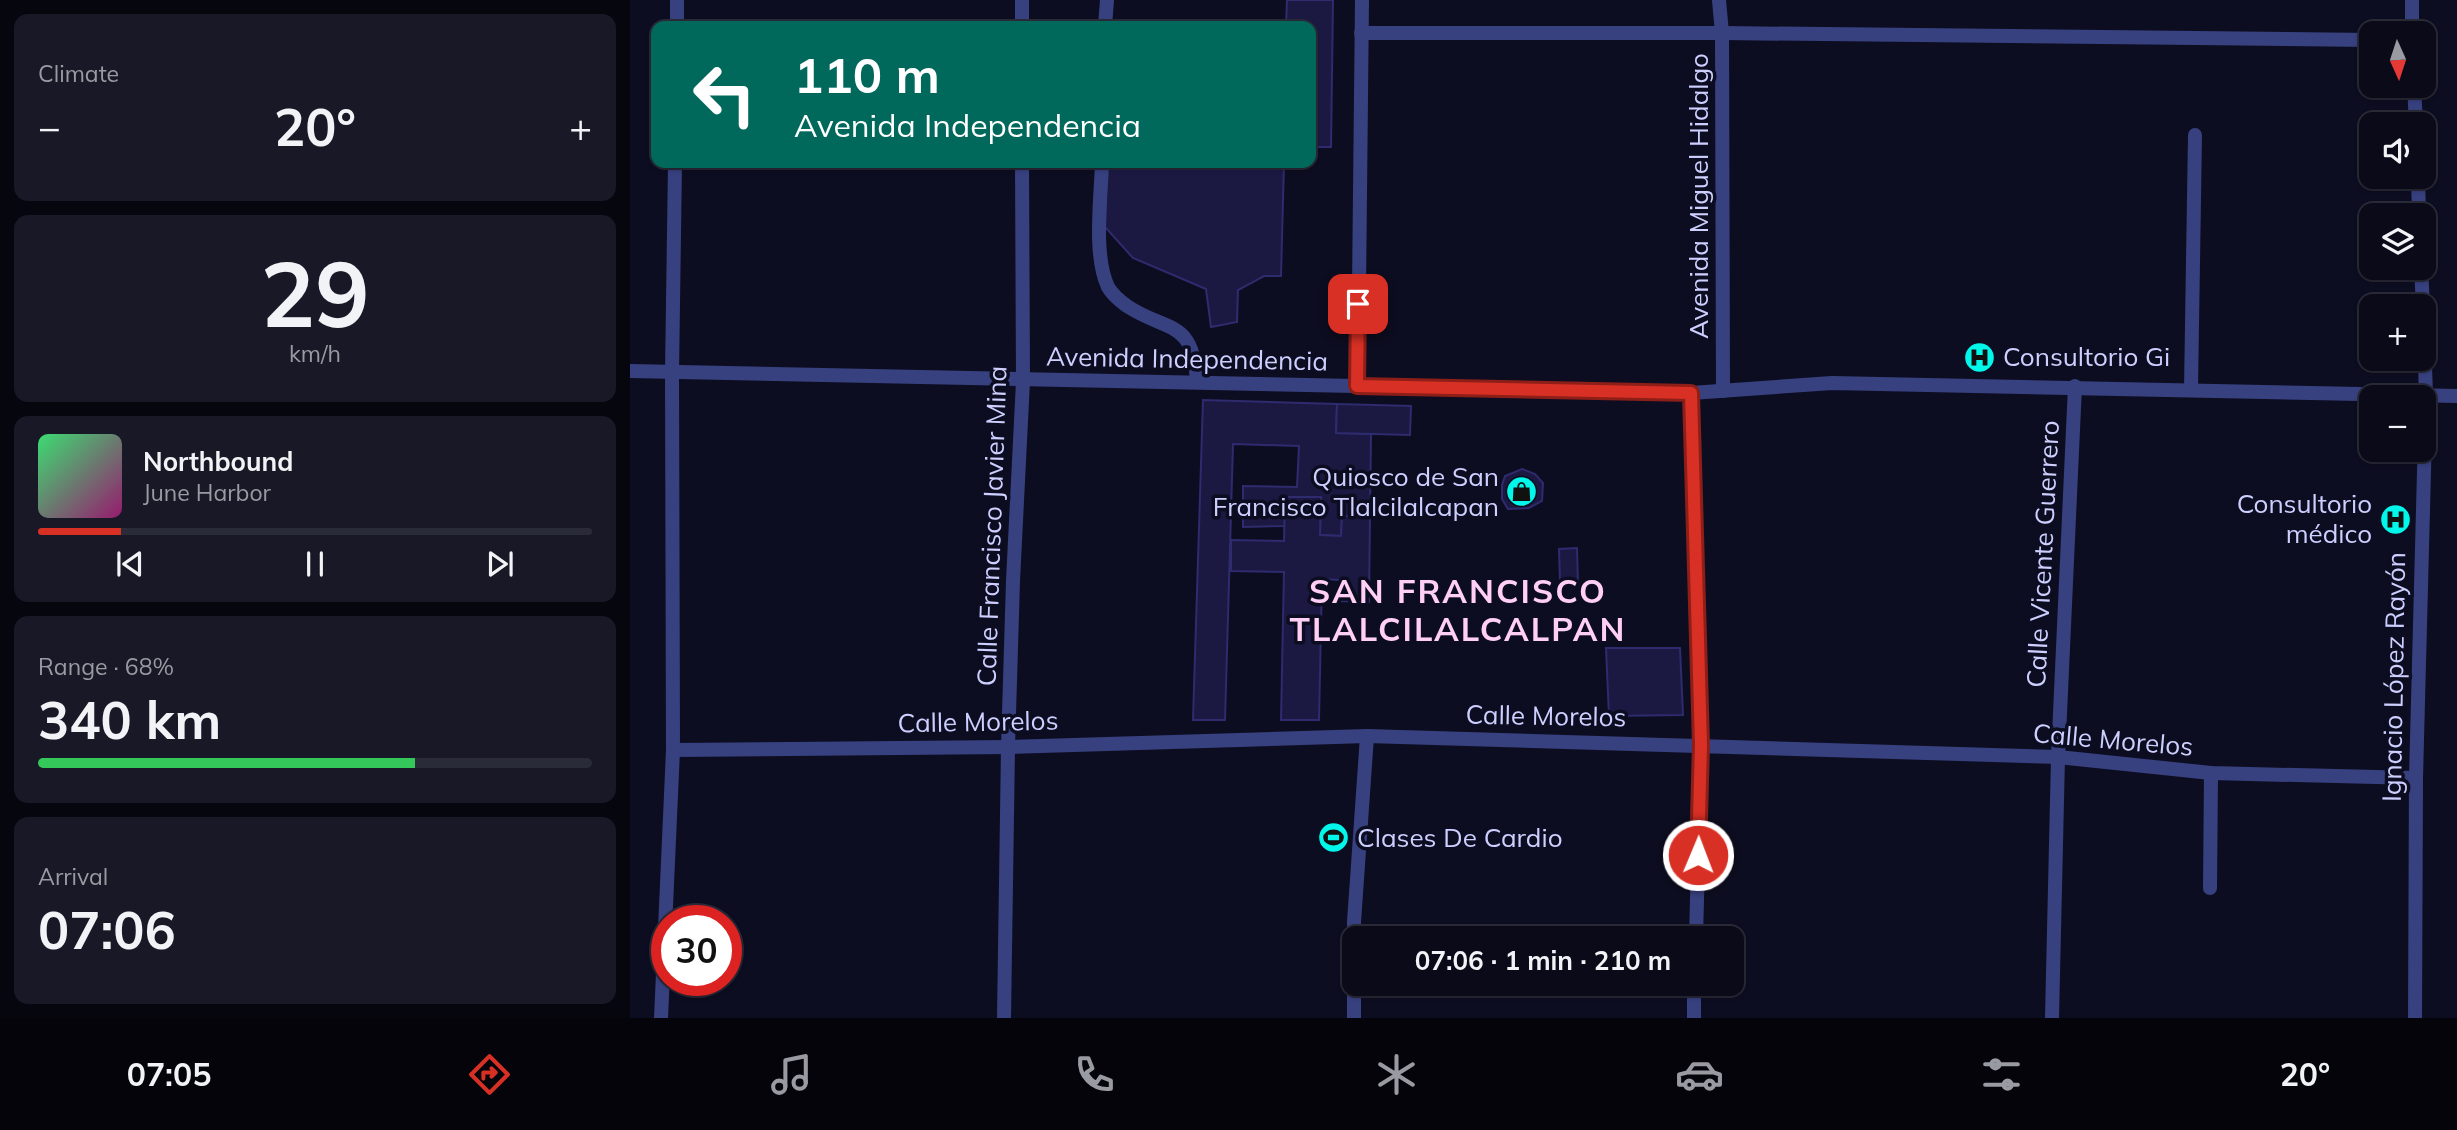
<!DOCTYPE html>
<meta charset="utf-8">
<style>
body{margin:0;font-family:Mulish,sans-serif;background:#181826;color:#f1f3f6;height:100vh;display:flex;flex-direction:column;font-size:26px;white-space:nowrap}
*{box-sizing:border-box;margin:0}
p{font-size:23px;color:#999aa2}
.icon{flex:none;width:38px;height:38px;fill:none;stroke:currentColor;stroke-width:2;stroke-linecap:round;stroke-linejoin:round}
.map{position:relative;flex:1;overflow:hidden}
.panel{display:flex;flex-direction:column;gap:14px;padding:14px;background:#06060e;width:630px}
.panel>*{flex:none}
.guide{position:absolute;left:21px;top:21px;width:665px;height:147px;border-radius:14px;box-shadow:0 2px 5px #0004,0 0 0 2px #2a2b38;background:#00695c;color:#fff;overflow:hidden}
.needle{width:46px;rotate:177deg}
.fabs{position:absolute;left:1729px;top:21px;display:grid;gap:14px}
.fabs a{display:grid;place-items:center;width:77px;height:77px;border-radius:14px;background:#0a0a19;box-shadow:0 2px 5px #0004,0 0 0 2px #2a2b38;font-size:35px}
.speed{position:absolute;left:21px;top:905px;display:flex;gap:14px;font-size:35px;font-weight:700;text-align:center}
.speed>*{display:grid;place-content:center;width:91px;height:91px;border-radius:50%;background:#0a0a19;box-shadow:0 2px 5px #0004,0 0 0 2px #2a2b38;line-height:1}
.speed .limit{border:10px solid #d22;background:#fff;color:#111}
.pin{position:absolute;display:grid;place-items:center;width:60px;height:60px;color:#fff;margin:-30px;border-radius:14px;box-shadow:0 4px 10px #0006}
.me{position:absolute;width:77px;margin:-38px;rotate:1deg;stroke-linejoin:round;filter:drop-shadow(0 0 5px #0008)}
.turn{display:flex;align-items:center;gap:24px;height:147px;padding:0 28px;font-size:32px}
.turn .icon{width:91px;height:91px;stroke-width:2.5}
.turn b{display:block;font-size:49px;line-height:60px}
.big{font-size:52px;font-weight:700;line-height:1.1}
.panel .widget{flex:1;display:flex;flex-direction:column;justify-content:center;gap:10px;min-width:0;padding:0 24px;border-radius:14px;background:#181826}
.panel .dial{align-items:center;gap:0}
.dial b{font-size:91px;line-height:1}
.song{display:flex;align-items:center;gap:21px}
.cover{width:84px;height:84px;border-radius:10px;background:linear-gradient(135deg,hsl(140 70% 55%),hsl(320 70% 35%))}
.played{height:7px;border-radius:4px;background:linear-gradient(90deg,#d93025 15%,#2a2b38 15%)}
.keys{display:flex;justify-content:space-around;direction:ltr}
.heat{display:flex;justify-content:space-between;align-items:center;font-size:38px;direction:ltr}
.charge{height:10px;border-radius:5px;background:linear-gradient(90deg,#34c759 68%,#2a2b38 0)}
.trip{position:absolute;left:712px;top:926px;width:402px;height:70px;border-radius:14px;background:#0a0a19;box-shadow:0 2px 5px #0004,0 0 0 2px #2a2b38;font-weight:700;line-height:70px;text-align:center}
.tab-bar{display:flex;height:112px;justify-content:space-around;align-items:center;background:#04040a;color:#999aa2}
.tab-bar .icon{width:49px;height:49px}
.tab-bar .selected{color:#d93025}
.tab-bar b{font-size:32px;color:#f1f3f6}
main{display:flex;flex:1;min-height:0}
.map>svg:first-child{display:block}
.building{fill:#1b1942;stroke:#2e2b6e;stroke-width:2}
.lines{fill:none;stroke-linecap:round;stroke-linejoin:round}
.service{stroke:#384180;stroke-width:14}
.minor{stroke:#384180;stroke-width:14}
.route-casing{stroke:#8d1f18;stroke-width:18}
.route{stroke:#d93025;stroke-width:12}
.labels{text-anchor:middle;stroke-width:7;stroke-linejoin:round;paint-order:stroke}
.street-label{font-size:26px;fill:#cdcfff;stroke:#0d0d21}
.poi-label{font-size:26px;fill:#cdcfff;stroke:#0d0d21;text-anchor:start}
.district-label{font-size:33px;font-weight:bold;letter-spacing:2px;fill:#ffcff5;stroke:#0d0d21}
</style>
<main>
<section class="panel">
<div class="widget"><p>Climate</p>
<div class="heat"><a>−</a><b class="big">20°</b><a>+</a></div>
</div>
<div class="widget dial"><b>29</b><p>km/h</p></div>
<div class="widget">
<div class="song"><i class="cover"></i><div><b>Northbound</b><p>June Harbor</p></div></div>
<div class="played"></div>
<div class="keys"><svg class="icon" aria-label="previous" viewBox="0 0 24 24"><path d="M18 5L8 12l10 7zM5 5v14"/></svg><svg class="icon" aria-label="pause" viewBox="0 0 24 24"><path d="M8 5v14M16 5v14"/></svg><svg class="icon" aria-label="next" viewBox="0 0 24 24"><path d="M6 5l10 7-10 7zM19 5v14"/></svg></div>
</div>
<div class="widget"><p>Range · 68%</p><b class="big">340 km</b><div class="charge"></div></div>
<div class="widget"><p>Arrival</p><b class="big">07:06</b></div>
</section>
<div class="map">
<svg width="1827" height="1018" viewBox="0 0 1827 1018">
<rect width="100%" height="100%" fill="#0d0d21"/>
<!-- building -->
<g class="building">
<polygon points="657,0 703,0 701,147 681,147 681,26 656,26"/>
<polygon points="477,163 654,163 651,276 634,276 608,290 607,322 581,327 576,289 503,258 475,227"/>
<polygon points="573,400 707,404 706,433 741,434 740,516 712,516 711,536 690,535 691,497 655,497 655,526 613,527 613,486 667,487 669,446 603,444 595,720 563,720"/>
<polygon points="707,404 781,406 780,435 706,433"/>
<polygon points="892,469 905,474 913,483 912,501 899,508 878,509 872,499 872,485 875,476"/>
<polygon points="655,497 691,497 690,535 711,536 712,516 740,516 739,602 709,601 709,580 692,579 689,720 651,720 654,572 601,571 601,540 654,541"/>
<polygon points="947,548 948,583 930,583 929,549"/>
<polygon points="976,648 1050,648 1053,715 979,716"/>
</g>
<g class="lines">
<!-- service -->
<g class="service">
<polyline points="475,26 477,0"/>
<path d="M472,163c-1,35 -9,92 6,124 4,7 12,14 19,19 41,27 66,12 70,76"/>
<polyline points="1561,389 1565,135"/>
</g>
<!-- minor -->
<g class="minor">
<polyline points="392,0 392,26"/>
<polyline points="1089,0 1092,33 1093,391"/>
<polyline points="1782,0 1782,33"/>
<polyline points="47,26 47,0"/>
<polyline points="731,33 1092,33 1741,40"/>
<polyline points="1784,86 1786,124"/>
<polyline points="1788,177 1789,215"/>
<polyline points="1791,268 1793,306"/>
<polyline points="0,371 1061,393 1202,383 1827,396"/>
<polyline points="728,386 732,0"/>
<polyline points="1061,393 1071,745 1066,938"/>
<polyline points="43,750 378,747 737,736 1428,757 1581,773 1786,778"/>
<polyline points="1580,888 1581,773"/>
<polyline points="31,1018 43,750 42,373 45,163"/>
<polyline points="374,1018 378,747 383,581 393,381 392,163"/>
<polyline points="724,1018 724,922 737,736"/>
<polyline points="1064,1018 1064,984"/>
<polyline points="1422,1018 1428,757 1445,386"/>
<polyline points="1785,1018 1786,778 1796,395 1794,336"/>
</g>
</g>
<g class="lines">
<defs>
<polyline id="route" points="728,304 727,386 1061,393 1071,745 1068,855"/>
</defs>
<!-- route casing -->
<use href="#route" class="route-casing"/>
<!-- route -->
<use href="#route" class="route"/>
</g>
<!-- icons -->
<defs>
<symbol id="hospital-disc" viewBox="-11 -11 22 22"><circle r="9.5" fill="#01f7e9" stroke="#0d0d21"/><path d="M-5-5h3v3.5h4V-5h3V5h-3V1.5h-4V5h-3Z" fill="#111"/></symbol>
<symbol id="shop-disc" viewBox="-11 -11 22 22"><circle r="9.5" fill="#01f7e9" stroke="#0d0d21"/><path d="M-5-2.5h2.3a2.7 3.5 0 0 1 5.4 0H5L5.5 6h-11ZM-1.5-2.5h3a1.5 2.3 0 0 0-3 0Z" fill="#111"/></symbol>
<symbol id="stadium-disc" viewBox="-11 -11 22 22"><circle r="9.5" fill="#01f7e9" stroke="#0d0d21"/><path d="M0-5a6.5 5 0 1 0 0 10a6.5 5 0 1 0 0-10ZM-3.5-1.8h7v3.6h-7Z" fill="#111"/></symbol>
</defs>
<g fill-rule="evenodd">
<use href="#hospital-disc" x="1332" y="340" width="35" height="35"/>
<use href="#shop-disc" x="874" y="474" width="35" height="35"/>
<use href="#hospital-disc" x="1748" y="502" width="35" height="35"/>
<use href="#stadium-disc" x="686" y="820" width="35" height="35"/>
</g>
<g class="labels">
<!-- street labels -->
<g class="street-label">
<text transform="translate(1069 196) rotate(-90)" y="9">Avenida Miguel Hidalgo</text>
<text transform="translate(557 359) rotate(1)" y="9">Avenida Independencia</text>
<text transform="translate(362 526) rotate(-88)" y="9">Calle Francisco Javier Mina</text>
<text transform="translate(1413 554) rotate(-87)" y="9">Calle Vicente Guerrero</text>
<text transform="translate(1764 677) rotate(-89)" y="9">Ignacio López Rayón</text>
<text transform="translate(916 716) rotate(1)" y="9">Calle Morelos</text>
<text transform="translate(348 722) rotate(-1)" y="9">Calle Morelos</text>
<text transform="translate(1483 740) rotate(5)" y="9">Calle Morelos</text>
</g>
<!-- poi labels -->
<g class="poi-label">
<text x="1373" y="366">Consultorio Gi</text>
<text x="869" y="486" text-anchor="end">Quiosco de San<tspan x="869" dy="30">Francisco Tlalcilalcapan</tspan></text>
<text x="1742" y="513" text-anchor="end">Consultorio<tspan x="1742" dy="30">médico</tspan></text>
<text x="727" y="847">Clases De Cardio</text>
</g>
<!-- district labels -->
<g class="district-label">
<text x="828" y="603">SAN FRANCISCO<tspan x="828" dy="38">TLALCILALCALPAN</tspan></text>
</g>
</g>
</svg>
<div class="fabs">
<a><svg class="needle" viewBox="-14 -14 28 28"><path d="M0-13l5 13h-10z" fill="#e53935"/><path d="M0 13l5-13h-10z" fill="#999aa2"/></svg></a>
<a><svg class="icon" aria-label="sound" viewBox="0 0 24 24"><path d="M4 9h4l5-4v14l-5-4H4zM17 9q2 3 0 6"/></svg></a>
<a><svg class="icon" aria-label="layers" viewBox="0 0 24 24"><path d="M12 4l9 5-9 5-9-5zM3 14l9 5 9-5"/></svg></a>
<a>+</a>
<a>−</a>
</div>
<div class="speed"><div class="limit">30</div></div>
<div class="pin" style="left:728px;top:304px;background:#d93025"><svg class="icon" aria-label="arrive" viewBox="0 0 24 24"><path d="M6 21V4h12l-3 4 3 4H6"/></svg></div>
<svg class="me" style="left:1068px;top:855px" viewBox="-20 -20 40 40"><circle r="17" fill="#d93025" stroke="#fff" stroke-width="3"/><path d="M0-11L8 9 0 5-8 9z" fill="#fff"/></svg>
<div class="trip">07:06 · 1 min · 210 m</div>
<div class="guide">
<div class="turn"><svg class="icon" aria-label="left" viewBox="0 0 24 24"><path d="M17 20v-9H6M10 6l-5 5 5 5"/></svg><div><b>110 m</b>Avenida Independencia</div></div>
</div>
</div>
</main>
<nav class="tab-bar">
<b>07:05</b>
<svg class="icon selected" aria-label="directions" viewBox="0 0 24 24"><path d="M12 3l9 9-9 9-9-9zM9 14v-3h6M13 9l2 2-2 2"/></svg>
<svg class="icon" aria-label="music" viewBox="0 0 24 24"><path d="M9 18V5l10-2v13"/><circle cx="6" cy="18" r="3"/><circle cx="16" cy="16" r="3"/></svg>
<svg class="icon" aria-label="phone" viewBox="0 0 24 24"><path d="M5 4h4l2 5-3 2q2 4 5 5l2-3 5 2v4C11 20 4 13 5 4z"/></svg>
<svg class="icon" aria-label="climate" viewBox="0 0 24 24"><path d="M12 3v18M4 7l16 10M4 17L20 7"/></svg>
<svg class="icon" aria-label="car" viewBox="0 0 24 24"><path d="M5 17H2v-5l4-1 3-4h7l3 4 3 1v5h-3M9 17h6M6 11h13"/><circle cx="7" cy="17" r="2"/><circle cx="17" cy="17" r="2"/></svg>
<svg class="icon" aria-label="filters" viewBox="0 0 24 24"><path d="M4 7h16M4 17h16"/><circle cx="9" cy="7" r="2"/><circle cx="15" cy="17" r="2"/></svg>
<b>20°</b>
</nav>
